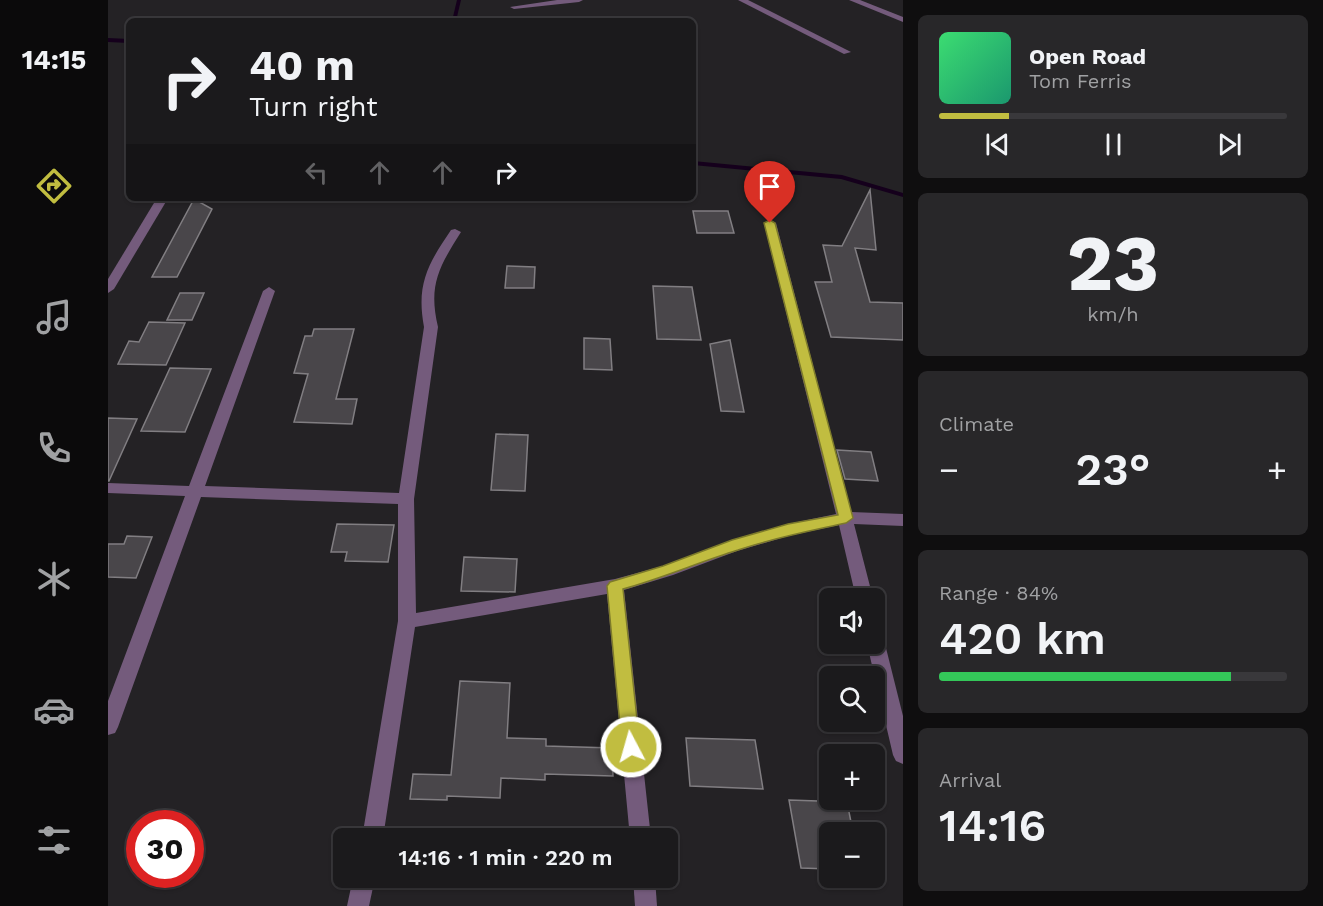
<!DOCTYPE html>
<meta charset="utf-8">
<style>
body{margin:0;font-family:"Work Sans",sans-serif;background:#282729;color:#f1f3f6;height:100vh;display:flex;flex-direction:column;font-size:22px;white-space:nowrap}
*{box-sizing:border-box;margin:0}
p{font-size:20px;color:#a0a1a3}
.icon{flex:none;width:33px;height:33px;fill:none;stroke:currentColor;stroke-width:2;stroke-linecap:round;stroke-linejoin:round}
.map{position:relative;flex:1;overflow:hidden}
.panel{display:flex;flex-direction:column;gap:15px;padding:15px;background:#0f0e0f;width:420px}
.panel>*{flex:none}
.hud{position:absolute;left:18px;top:18px;width:570px;height:183px;border-radius:9px;box-shadow:0 2px 4px #0004,0 0 0 2px #39383b;background:#1b1a1c;color:#f1f3f6;overflow:hidden}
.tools{position:absolute;left:711px;top:588px;display:grid;gap:12px}
.tools a{display:grid;place-items:center;width:66px;height:66px;border-radius:9px;background:#1b1a1c;box-shadow:0 2px 4px #0004,0 0 0 2px #39383b;font-size:30px}
.speed{position:absolute;left:18px;top:810px;display:flex;gap:12px;font-size:30px;font-weight:700;text-align:center}
.speed>*{display:grid;place-content:center;width:78px;height:78px;border-radius:50%;background:#1b1a1c;box-shadow:0 2px 4px #0004,0 0 0 2px #39383b;line-height:1}
.speed .limit{border:9px solid #d22;background:#fff;color:#111}
.pin{position:absolute;display:grid;place-items:center;width:51px;height:51px;color:#fff;margin:-62px -26px;border-radius:50% 50% 50% 0;rotate:-45deg;box-shadow:0 0 6px #0007}
.pin .icon{rotate:45deg}
.me{position:absolute;width:66px;margin:-33px;rotate:354deg;stroke-linejoin:round;filter:drop-shadow(0 0 4px #0008)}
.turn{display:flex;align-items:center;gap:21px;height:126px;padding:0 24px;font-size:27px}
.turn .icon{width:78px;height:78px;stroke-width:2.5}
.turn b{display:block;font-size:42px;line-height:51px}
.lanes{display:flex;align-items:center;height:57px;padding:0 24px;background:#0003;justify-content:center;gap:30px;direction:ltr}
.lanes .off{opacity:.35}
.big{font-size:45px;font-weight:600;line-height:1.1}
.panel .card{flex:1;display:flex;flex-direction:column;justify-content:center;gap:9px;min-width:0;padding:0 21px;border-radius:9px;background:#282729}
.panel .dial{align-items:center;gap:0}
.dial b{font-size:78px;line-height:1}
.song{display:flex;align-items:center;gap:18px}
.cover{width:72px;height:72px;border-radius:9px;background:linear-gradient(135deg,hsl(140 70% 55%),hsl(160 70% 35%))}
.played{height:6px;border-radius:3px;background:linear-gradient(90deg,#c1bd40 20%,#39383b 20%)}
.keys{display:flex;justify-content:space-around;direction:ltr}
.heat{display:flex;justify-content:space-between;align-items:center;font-size:33px;direction:ltr}
.charge{height:9px;border-radius:4px;background:linear-gradient(90deg,#34c759 84%,#39383b 0)}
.trip{position:absolute;left:225px;top:828px;width:345px;height:60px;border-radius:9px;background:#1b1a1c;box-shadow:0 2px 4px #0004,0 0 0 2px #39383b;font-weight:600;line-height:60px;text-align:center}
main{display:flex;flex:1;min-height:0}
.tabs{display:flex;flex-direction:column;width:108px;justify-content:space-around;align-items:center;background:#0b0a0b;color:#a0a1a3}
.tabs .icon{width:42px;height:42px}
.tabs .current{color:#c1bd40}
.tabs b{font-size:27px;color:#f1f3f6}
.map>svg:first-child{display:block}
.lines{fill:none;stroke-linecap:round;stroke-linejoin:round}
.stream{fill:#15001c;fill-rule:evenodd}
.building{fill:#49464a;stroke:#817e82;stroke-width:1.5}
.minor{fill:#745b7c;fill-rule:evenodd}
.route{fill:#c1bd40;stroke:#7d7b2a;stroke-width:1.5}
</style>
<main>
<nav class="tabs">
<b>14:15</b>
<svg class="icon current" aria-label="directions" viewBox="0 0 24 24"><path d="M12 3l9 9-9 9-9-9zM9 14v-3h6M13 9l2 2-2 2"/></svg>
<svg class="icon" aria-label="music" viewBox="0 0 24 24"><path d="M9 18V5l10-2v13"/><circle cx="6" cy="18" r="3"/><circle cx="16" cy="16" r="3"/></svg>
<svg class="icon" aria-label="phone" viewBox="0 0 24 24"><path d="M5 4h4l2 5-3 2q2 4 5 5l2-3 5 2v4C11 20 4 13 5 4z"/></svg>
<svg class="icon" aria-label="climate" viewBox="0 0 24 24"><path d="M12 3v18M4 7l16 10M4 17L20 7"/></svg>
<svg class="icon" aria-label="car" viewBox="0 0 24 24"><path d="M5 17H2v-5l4-1 3-4h7l3 4 3 1v5h-3M9 17h6M6 11h13"/><circle cx="7" cy="17" r="2"/><circle cx="17" cy="17" r="2"/></svg>
<svg class="icon" aria-label="filters" viewBox="0 0 24 24"><path d="M4 7h16M4 17h16"/><circle cx="9" cy="7" r="2"/><circle cx="15" cy="17" r="2"/></svg>
</nav>
<div class="map">
<svg width="795" height="906" viewBox="0 0 795 906">
<rect width="100%" height="100%" fill="#242225"/>
<g class="lines">
<!-- stream -->
<g class="stream">
<polygon points="349,0 353,0 348,21 344,21"/>
<polygon points="0,38 21,39 21,43 0,42"/>
<polygon points="585,161 734,175 795,193 795,197 733,179 585,165"/>
</g>
</g>
<!-- building -->
<g class="building">
<polygon points="762,190 768,250 747,248 762,302 795,303 795,340 723,337 707,282 724,282 715,245 734,246"/>
<polygon points="86,199 104,209 69,277 44,277"/>
<polygon points="585,211 620,211 626,233 589,233"/>
<polygon points="399,266 427,267 426,288 397,288"/>
<polygon points="545,286 584,287 593,340 549,339"/>
<polygon points="72,293 96,293 84,320 59,320"/>
<polygon points="41,322 77,323 58,365 10,364 21,341 31,342"/>
<polygon points="206,329 246,329 228,399 249,399 244,424 186,422 200,374 186,373 197,336 204,336"/>
<polygon points="476,338 502,339 504,370 476,369"/>
<polygon points="622,340 636,412 613,411 602,344"/>
<polygon points="62,368 103,369 77,432 33,431"/>
<polygon points="0,418 29,419 1,481 0,481"/>
<polygon points="388,434 420,435 417,491 383,490"/>
<polygon points="729,450 763,452 770,481 737,479"/>
<polygon points="229,524 286,525 280,562 237,561 239,552 223,552"/>
<polygon points="19,536 44,537 28,578 0,577 0,544 16,544"/>
<polygon points="356,557 409,559 407,592 353,591"/>
<polygon points="352,681 402,683 399,738 438,739 438,746 504,748 505,776 437,774 437,780 393,778 392,798 339,796 339,800 302,799 305,774 343,775"/>
<polygon points="578,738 647,740 655,789 582,786"/>
<polygon points="681,800 739,802 745,832 722,832 722,869 693,868"/>
</g>
<g class="lines">
<!-- minor -->
<g class="minor">
<polygon points="449,0 475,0 471,2 406,9 402,7"/>
<polygon points="630,0 640,0 743,52 736,54"/>
<polygon points="741,0 752,0 795,17 795,22"/>
<polygon points="49,198 59,200 6,289 0,293 0,279"/>
<path d="M662,220l6,3 75,289 52,2v12l-49,-2 19,74h-17l-17,-73 -51,11 -51,15 -64,24 -49,15 27,248h-21l-23,-244 -192,33 -32,211h-21l36,-217v-117l-197,-7 -83,230 -3,6 -7,2v-34l77,-205 -77,-3v-10l81,3 74,-195 6,-4 6,4 -70,195 194,7 25,-166c-8,-43 4,-63 27,-97l4,-1 6,3c-22,35 -33,53 -23,95l-24,172 2,114 199,-34 48,-13 69,-26 56,-16 48,-10 -72,-291z"/>
<polygon points="766,629 772,631 775,636 795,716 795,764 788,761 785,755 759,644 766,644"/>
<polygon points="245,878 267,878 261,906 239,906"/>
<polygon points="525,878 547,878 549,906 527,906"/>
</g>
</g>
<!-- route -->
<path class="route" d="M662,220l5,3 78,295 -7,5c-36,8 -73,15 -108,27 -39,12 -75,28 -115,39l17,158 -2,5 -7,2 -6,-2 -3,-5 -15,-161 3,-4 53,-16 69,-26 56,-16 50,-9 -74,-292z"/>
</svg>
<div class="tools">
<a><svg class="icon" aria-label="sound" viewBox="0 0 24 24"><path d="M4 9h4l5-4v14l-5-4H4zM17 9q2 3 0 6"/></svg></a>
<a><svg class="icon" aria-label="search" viewBox="0 0 24 24"><circle cx="10" cy="10" r="6"/><path d="M15 15l6 6"/></svg></a>
<a>+</a>
<a>−</a>
</div>
<div class="speed"><div class="limit">30</div></div>
<div class="pin" style="left:662px;top:223px;background:#d93025"><svg class="icon" aria-label="arrive" viewBox="0 0 24 24"><path d="M6 21V4h12l-3 4 3 4H6"/></svg></div>
<svg class="me" style="left:523px;top:747px" viewBox="-20 -20 40 40"><circle r="17" fill="#c1bd40" stroke="#fff" stroke-width="3"/><path d="M0-11L8 9 0 5-8 9z" fill="#fff"/></svg>
<div class="trip">14:16 · 1 min · 220 m</div>
<div class="hud">
<div class="turn"><svg class="icon" aria-label="right" viewBox="0 0 24 24"><path d="M7 20v-9h11M14 6l5 5-5 5"/></svg><div><b>40 m</b>Turn right</div></div>
<div class="lanes"><svg class="icon off" aria-label="left" viewBox="0 0 24 24"><path d="M17 20v-9H6M10 6l-5 5 5 5"/></svg><svg class="icon off" aria-label="ahead" viewBox="0 0 24 24"><path d="M12 20V5M6 11l6-6 6 6"/></svg><svg class="icon off" aria-label="ahead" viewBox="0 0 24 24"><path d="M12 20V5M6 11l6-6 6 6"/></svg><svg class="icon" aria-label="right" viewBox="0 0 24 24"><path d="M7 20v-9h11M14 6l5 5-5 5"/></svg></div>
</div>
</div>
<section class="panel">
<div class="card">
<div class="song"><i class="cover"></i><div><b>Open Road</b><p>Tom Ferris</p></div></div>
<div class="played"></div>
<div class="keys"><svg class="icon" aria-label="previous" viewBox="0 0 24 24"><path d="M18 5L8 12l10 7zM5 5v14"/></svg><svg class="icon" aria-label="pause" viewBox="0 0 24 24"><path d="M8 5v14M16 5v14"/></svg><svg class="icon" aria-label="next" viewBox="0 0 24 24"><path d="M6 5l10 7-10 7zM19 5v14"/></svg></div>
</div>
<div class="card dial"><b>23</b><p>km/h</p></div>
<div class="card"><p>Climate</p>
<div class="heat"><a>−</a><b class="big">23°</b><a>+</a></div>
</div>
<div class="card"><p>Range · 84%</p><b class="big">420 km</b><div class="charge"></div></div>
<div class="card"><p>Arrival</p><b class="big">14:16</b></div>
</section>
</main>
